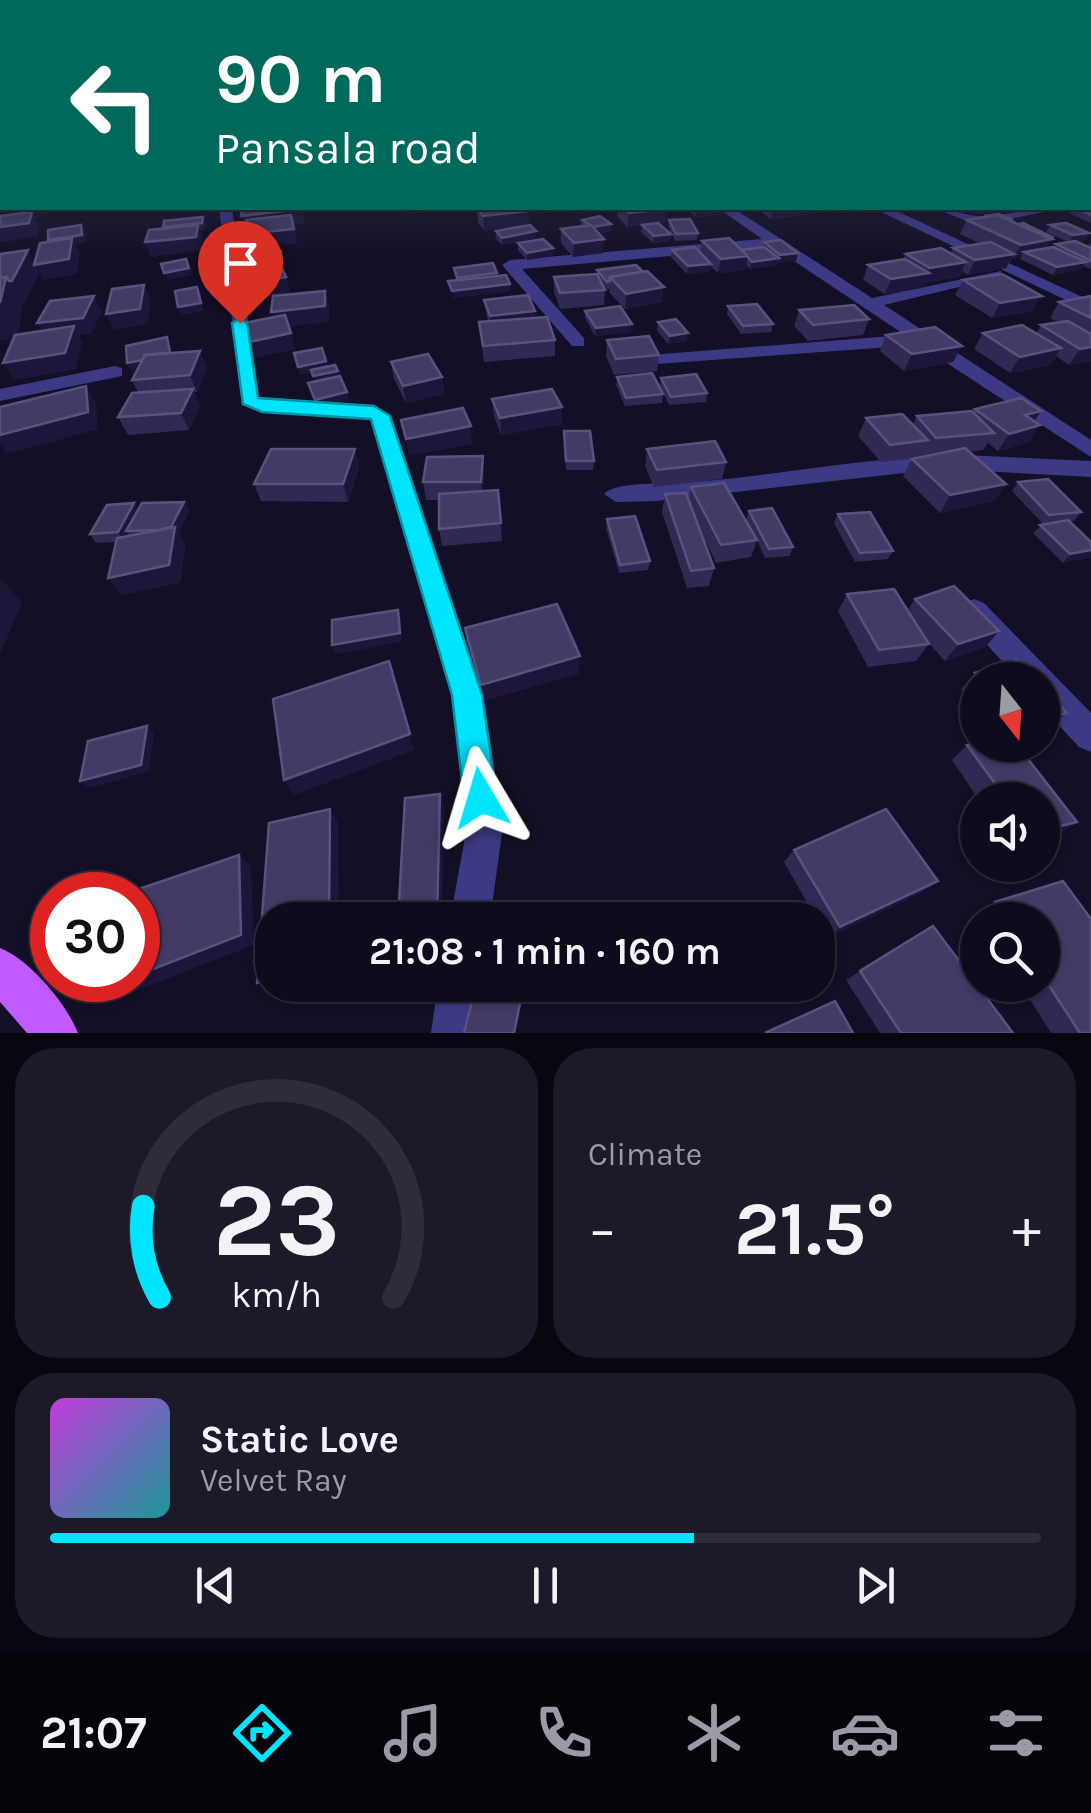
<!DOCTYPE html>
<meta charset="utf-8">
<style>
body{margin:0;font-family:Karla,sans-serif;background:#1c1929;color:#f1f3f6;height:100vh;display:flex;flex-direction:column;font-size:38px;white-space:nowrap}
*{box-sizing:border-box;margin:0}
p{font-size:32px;color:#9b9ba3}
.icon{flex:none;width:55px;height:55px;fill:none;stroke:currentColor;stroke-width:2;stroke-linecap:round;stroke-linejoin:round}
.map{position:relative;height:1033px;overflow:hidden}
.drawer{display:flex;flex-direction:column;gap:15px;padding:15px;background:#08060f;flex:1}
.drawer>*{flex:none}
.guide{position:absolute;left:0px;top:0px;width:1092px;height:210px;box-shadow:0 2px 8px #0004,0 0 0 2px #2e2b3b;background:#00695c;color:#fff;overflow:hidden}
.needle{width:65px;rotate:163deg}
.buttons{position:absolute;left:960px;top:662px;display:grid;gap:20px}
.buttons a{display:grid;place-items:center;width:100px;height:100px;border-radius:50%;background:#0e0b1c;box-shadow:0 2px 8px #0004,0 0 0 2px #2e2b3b;font-size:50px}
.speed{position:absolute;left:30px;top:872px;display:flex;gap:20px;font-size:50px;font-weight:700;text-align:center}
.speed>*{display:grid;place-content:center;width:130px;height:130px;border-radius:50%;background:#0e0b1c;box-shadow:0 2px 8px #0004,0 0 0 2px #2e2b3b;line-height:1}
.speed .limit{border:15px solid #d22;background:#fff;color:#111}
.pin{position:absolute;display:grid;place-items:center;width:85px;height:85px;color:#fff;margin:-102px -42px;border-radius:50% 50% 50% 0;rotate:-45deg;box-shadow:0 0 10px #0007}
.pin .icon{rotate:45deg}
.me{position:absolute;width:110px;margin:-55px;rotate:353deg;stroke-linejoin:round;filter:drop-shadow(0 0 8px #0008)}
.turn{display:flex;align-items:center;gap:35px;height:210px;padding:0 50px;font-size:45px}
.turn .icon{width:130px;height:130px;stroke-width:2.5}
.turn b{display:block;font-size:70px;line-height:85px}
.big{font-size:75px;font-weight:700;line-height:1.1}
.drawer .card{flex:1;display:flex;flex-direction:column;justify-content:center;gap:15px;min-width:0;padding:0 35px;border-radius:40px;background:#1c1929}
.drawer .dial{align-items:center;gap:0}
.dial svg{height:260px;overflow:visible;fill:none;stroke:#2e2b3b;stroke-width:7;stroke-linecap:round;text-anchor:middle}
.dial text{fill:#f1f3f6;stroke:none}
.song{display:flex;align-items:center;gap:30px}
.cover{width:120px;height:120px;border-radius:15px;background:linear-gradient(135deg,hsl(290 70% 55%),hsl(180 70% 35%))}
.played{height:10px;border-radius:5px;background:linear-gradient(90deg,#00e5ff 65%,#2e2b3b 65%)}
.keys{display:flex;justify-content:space-around;direction:ltr}
.heat{display:flex;justify-content:space-between;align-items:center;font-size:55px;direction:ltr}
.drawer .tiles{flex:1;display:grid;gap:15px;grid-template-columns:1fr 1fr}
.card:last-child{grid-column:span 2}
.trip{position:absolute;left:255px;top:902px;width:580px;height:100px;border-radius:40px;background:#0e0b1c;box-shadow:0 2px 8px #0004,0 0 0 2px #2e2b3b;font-weight:700;line-height:100px;text-align:center}
.tabs{display:flex;height:160px;justify-content:space-around;align-items:center;background:#06040b;color:#9b9ba3}
.tabs .icon{width:70px;height:70px}
.tabs .active{color:#00e5ff}
.tabs b{font-size:45px;color:#f1f3f6}
.map>svg:first-child{display:block}
.lines{fill:none;stroke-linecap:round;stroke-linejoin:round}
.minor{fill:#3d3a85;fill-rule:evenodd}
.primary{fill:#c25bff;fill-rule:evenodd}
.wall{fill:#312854}
.shaded-wall{fill:#1d163a}
.building{fill:#433a66;stroke:#5a527e;stroke-width:2.5}
.route{fill:#00e5ff;stroke:#0095a6;stroke-width:2.5}
</style>
<div class="map">
<svg width="1091" height="1033" viewBox="0 0 1091 1033">
<rect width="100%" height="100%" fill="#130f26"/>
<g class="lines">
<!-- minor -->
<g class="minor">
<rect x="0" y="115" width="2" height="6"/>
<rect x="1090" y="156" width="1" height="6"/>
<polygon points="219,208 232,208 259,397 373,405 391,416 483,695 503,826 490,920 450,920 467,826 451,695 370,419 262,412 242,404"/>
<polygon points="718,208 733,208 872,298 1001,271 1001,277 884,305 1091,440 1091,457 919,345 656,364 656,356 663,354 905,335 773,247 522,269 584,338 584,346 572,346 502,265 510,260 762,239"/>
<polygon points="873,208 890,208 1091,301 1091,312"/>
<path d="M934,208c17,-1 32,9 48,8 28,-1 54,-10 82,-8l-87,17z"/>
<polygon points="115,366 122,368 122,376 0,401 0,389"/>
<path d="M963,455l128,6v16l-128,-7 -59,3 -247,28 -41,1 -12,-8c10,-13 70,-10 89,-12 91,-7 179,-26 270,-27z"/>
<polygon points="974,599 984,603 1091,713 1091,752 1079,747 1042,707 1042,680 1019,680 964,619 960,611 964,603"/>
<polygon points="438,985 482,985 475,1033 431,1033"/>
</g>
<!-- primary -->
<path class="primary" d="M0,948c30,12 66,55 78,85h-51l-27,-31z"/>
</g>
<!-- wall -->
<g class="wall">
<polygon points="1090,202 1091,223 1069,213 1072,208 1090,208"/>
<polygon points="477,208 528,211 529,225 484,230 478,222"/>
<polygon points="618,208 666,208 665,222 658,223 671,234 670,241 653,243 641,232 642,225 627,227 617,216"/>
<polygon points="686,208 726,208 724,214 695,217"/>
<polygon points="758,208 827,208 826,212 771,219 757,209"/>
<polygon points="830,208 886,208 884,212 870,213 862,208 862,211 840,213"/>
<polygon points="965,208 1012,208 1011,211 978,214"/>
<polygon points="582,220 611,231 599,233 603,253 573,257 561,243 561,229 581,226"/>
<polygon points="669,220 698,233 697,240 675,241 668,226"/>
<polygon points="967,220 1012,221 1047,248 1054,247 1056,244 1068,242 1046,232 1050,225 1089,233 1085,240 1076,242 1087,246 1091,242 1091,269 1083,266 1081,269 1053,275 1020,259 1021,258 1012,258 1006,268 968,275 962,271 959,277 924,283 922,288 885,294 863,280 868,265 903,259 906,254 950,254 953,248 981,244 960,234"/>
<polygon points="496,231 536,238 503,245 496,239"/>
<polygon points="702,241 742,250 763,247 764,242 796,261 778,262 777,265 750,269 746,265 745,270 718,273 710,266 710,271 687,274 671,257 672,250 700,253"/>
<polygon points="518,243 553,248 553,256 527,260 518,250"/>
<polygon points="597,270 662,302 625,309 609,292 610,289 607,289 603,286 605,290 604,305 560,309 554,292 554,277 597,274"/>
<polygon points="963,280 1033,311 992,318 955,295"/>
<polygon points="1091,296 1091,361 1069,365 1056,356 1050,365 1010,373 974,349 983,333 1036,334 1041,325 1058,322 1050,318 1059,302"/>
<polygon points="484,300 535,311 535,318 555,340 555,356 484,362 479,322 488,322"/>
<polygon points="728,306 773,324 771,332 741,334 727,314"/>
<polygon points="799,310 869,319 863,335 808,341 794,326"/>
<polygon points="585,311 631,332 595,336 585,318"/>
<polygon points="658,322 687,341 668,344 657,330"/>
<polygon points="886,335 962,346 953,362 904,371 880,351"/>
<polygon points="167,337 172,353 207,367 197,392 194,392 200,406 189,430 128,435 118,417 138,392 132,380 137,370 132,371 127,363"/>
<polygon points="607,340 659,355 657,371 614,375 606,356"/>
<polygon points="391,362 442,377 444,394 406,403 394,379"/>
<polygon points="617,377 663,394 662,403 625,406 616,385"/>
<polygon points="661,378 707,393 706,402 669,405 660,386"/>
<polygon points="492,399 562,407 562,424 501,435 494,416"/>
<polygon points="975,409 1034,421 1029,442 998,451 988,443 983,450 969,452 1006,484 994,501 940,513 903,476 912,459 917,458 881,462 858,436 866,418 913,424 917,416 973,412"/>
<polygon points="564,440 594,461 593,470 566,470"/>
<polygon points="355,449 359,467 348,502 261,501 254,484"/>
<polygon points="647,449 726,462 722,479 654,487 645,466"/>
<polygon points="483,456 484,474 483,491 498,490 502,541 442,546 439,529 439,500 426,500 423,482"/>
<polygon points="1018,482 1081,512 1074,521 1069,521 1091,542 1063,563 1033,533 1043,524 1012,491"/>
<polygon points="691,487 754,535 746,520 749,511 793,547 790,556 765,558 757,540 751,557 716,563 699,527 714,568 709,586 687,588 662,512 665,494 689,500"/>
<polygon points="184,502 189,511 178,533 185,544 180,582 121,595 116,542 96,543 90,534 138,509"/>
<polygon points="838,514 893,551 888,559 855,562 834,523"/>
<polygon points="607,519 650,561 648,570 619,573 606,528"/>
<polygon points="847,594 907,611 915,599 999,631 985,647 945,661 927,641 929,644 916,661 868,667 838,611"/>
<polygon points="465,628 579,673 483,701 467,645"/>
<polygon points="975,673 1036,680 978,680 978,709 961,689"/>
<polygon points="967,745 1077,822 1056,836 1042,839 1042,800 979,800 952,760"/>
<polygon points="794,850 921,893 827,938 784,862"/>
<polygon points="1063,881 1091,919 1091,1033 1051,1033 1021,985 1042,985 1042,920 980,920 976,913 995,902"/>
<polygon points="933,926 1013,1033 880,1033 846,980"/>
</g>
<!-- shaded-wall -->
<g class="shaded-wall">
<polygon points="44,208 48,208 47,216 35,218 39,226 37,237 0,242 0,227 29,223 22,212"/>
<polygon points="301,208 305,223 294,224 297,243 251,249 241,216"/>
<polygon points="406,208 442,208 443,211 407,214"/>
<polygon points="538,208 564,208 564,211 538,214"/>
<polygon points="573,208 591,208 591,212 573,214"/>
<polygon points="726,208 724,214 695,217 696,210"/>
<polygon points="773,208 827,208 826,212 771,219"/>
<polygon points="842,208 863,208 862,211 840,213"/>
<polygon points="872,208 886,208 884,212 870,213"/>
<polygon points="981,208 1012,208 1011,211 978,214"/>
<polygon points="667,209 665,222 627,227 629,213"/>
<polygon points="528,211 529,225 484,230 483,216"/>
<polygon points="203,217 206,224 205,230 200,230 203,239 201,251 151,257 145,242 166,234 163,227"/>
<polygon points="611,224 611,231 592,235 592,227"/>
<polygon points="81,225 85,232 86,242 75,244 80,253 77,274 43,280 39,274 25,303 23,303 18,338 0,341 0,282 28,250 36,265 52,248 48,240"/>
<polygon points="536,231 536,238 503,245 502,238"/>
<polygon points="1089,233 1085,240 1069,243 1073,235"/>
<polygon points="671,234 670,241 653,243 654,236"/>
<polygon points="1052,237 1044,253 1024,252 1021,258 1013,259 1021,245"/>
<polygon points="604,239 603,253 573,257 574,243"/>
<polygon points="553,248 553,256 527,260 527,253"/>
<polygon points="798,253 796,261 779,263 780,255"/>
<polygon points="1014,254 1006,268 968,275 975,260"/>
<polygon points="748,256 745,270 718,273 721,259"/>
<polygon points="779,258 777,265 750,269 752,262"/>
<polygon points="966,262 959,277 924,283 922,288 885,294 891,279 928,273 930,268"/>
<polygon points="1086,262 1081,269 1053,275 1057,267"/>
<polygon points="711,264 710,271 687,274 688,266"/>
<polygon points="189,268 192,275 167,280 164,273"/>
<polygon points="497,273 498,280 458,285 457,278"/>
<polygon points="286,277 291,292 252,300 247,284"/>
<polygon points="510,284 510,292 453,298 452,291"/>
<polygon points="144,285 151,300 148,324 115,330 106,314"/>
<polygon points="197,287 204,311 181,315 178,307"/>
<polygon points="664,287 662,302 625,309 626,294"/>
<polygon points="325,291 329,306 329,322 276,328 271,312"/>
<polygon points="94,296 102,312 91,334 79,335 83,342 75,370 14,380 3,363 47,339 37,323"/>
<polygon points="1042,296 1033,311 992,318 1000,303"/>
<polygon points="535,311 536,327 491,332 490,316"/>
<polygon points="632,324 631,332 595,336 596,328"/>
<polygon points="291,333 296,349 255,358 249,342"/>
<polygon points="688,333 687,341 668,344 670,336"/>
<polygon points="167,337 171,346 174,362 132,371 127,363"/>
<polygon points="962,346 953,362 904,371 912,354"/>
<polygon points="1091,347 1091,361 1069,365 1080,349"/>
<polygon points="1061,348 1050,365 1010,373 1020,357"/>
<polygon points="200,351 207,367 197,392 190,375"/>
<polygon points="326,361 329,370 300,375 298,367"/>
<polygon points="338,371 340,379 316,384 313,376"/>
<polygon points="442,377 444,394 406,403 403,386"/>
<polygon points="86,386 96,403 98,429 7,454 0,444 0,435"/>
<polygon points="193,389 200,406 189,430 181,413"/>
<polygon points="347,392 349,400 317,408 315,400"/>
<polygon points="562,407 562,424 501,435 500,418"/>
<polygon points="1041,411 1030,428 1025,415"/>
<polygon points="1040,425 1029,442 998,451 1009,434"/>
<polygon points="471,426 472,444 409,456 406,439"/>
<polygon points="355,449 359,467 348,502 343,484"/>
<polygon points="483,456 484,474 482,499 481,482"/>
<polygon points="1006,484 994,501 940,513 950,495"/>
<polygon points="184,502 189,511 178,533 185,544 180,582 121,595 108,578 170,529"/>
<polygon points="134,503 140,512 126,531 128,534 124,541 118,532"/>
<polygon points="1091,550 1091,558 1063,563 1070,554"/>
<polygon points="0,578 22,602 0,655"/>
<polygon points="398,610 401,618 402,642 335,654 332,645"/>
<polygon points="999,631 985,647 945,661 958,644"/>
<polygon points="580,656 579,673 483,701 481,685"/>
<polygon points="389,661 414,750 294,795 284,780"/>
<polygon points="1067,713 1049,729 1042,731 1042,721"/>
<polygon points="147,726 154,734 149,772 89,788 80,781"/>
<polygon points="440,794 444,808 442,920 437,920"/>
<polygon points="330,809 338,823 339,920 329,920"/>
<polygon points="1077,822 1056,836 1042,839 1042,831"/>
<polygon points="239,855 251,867 254,945 138,990 119,982 138,980 138,975"/>
<polygon points="938,881 921,893 827,938 840,927"/>
<polygon points="272,980 272,985 296,985 270,992 257,983"/>
</g>
<!-- building -->
<g class="building">
<polygon points="1090,207 1091,215 1075,208 1090,208"/>
<polygon points="23,208 44,208 43,209 22,212"/>
<polygon points="253,208 301,208 301,209 241,216 242,209"/>
<polygon points="477,208 526,208 528,211 483,216"/>
<polygon points="623,208 666,208 667,209 629,213"/>
<polygon points="32,212 29,223 0,227 0,216"/>
<polygon points="999,214 1013,220 997,215 984,216"/>
<polygon points="291,215 294,229 247,234 246,220"/>
<polygon points="997,215 1052,239 1021,245 967,220"/>
<polygon points="600,216 611,224 593,227 582,220"/>
<polygon points="203,217 202,223 163,227 164,221"/>
<polygon points="690,219 698,233 676,234 669,220"/>
<polygon points="658,223 671,234 654,236 642,225"/>
<polygon points="1023,223 1052,237 1050,238 1018,224"/>
<polygon points="1066,223 1089,233 1073,235 1050,225"/>
<polygon points="81,225 82,235 48,240 48,230"/>
<polygon points="198,225 196,237 145,242 149,230"/>
<polygon points="530,225 536,231 502,238 496,231"/>
<polygon points="591,225 604,239 574,243 561,229"/>
<polygon points="72,238 69,259 34,265 40,243"/>
<polygon points="729,238 748,256 721,259 702,241"/>
<polygon points="543,239 553,248 527,253 518,243"/>
<polygon points="781,240 798,253 780,255 764,242"/>
<polygon points="1075,241 1091,248 1091,261 1056,244"/>
<polygon points="991,242 1014,254 975,260 953,248"/>
<polygon points="695,247 711,264 688,266 672,250"/>
<polygon points="764,247 779,258 752,262 742,250"/>
<polygon points="1053,247 1086,262 1057,267 1024,252"/>
<polygon points="941,248 966,262 930,268 906,254"/>
<polygon points="28,250 12,281 9,281 6,277 0,278 0,254"/>
<polygon points="281,251 282,261 279,261 277,257 240,264 240,266 239,267 238,257"/>
<polygon points="277,257 286,277 247,284 240,264"/>
<polygon points="186,259 189,268 164,273 161,264"/>
<polygon points="905,259 929,273 891,279 868,265"/>
<polygon points="493,263 497,273 457,278 454,268"/>
<polygon points="636,265 643,272 610,277 610,281 607,282 597,270"/>
<polygon points="647,271 664,287 626,294 610,277"/>
<polygon points="597,274 605,290 560,293 554,277"/>
<polygon points="1002,274 1042,296 1000,303 963,280"/>
<polygon points="506,275 510,284 452,291 448,281"/>
<polygon points="6,277 0,303 0,278"/>
<polygon points="144,285 140,309 106,314 112,289"/>
<polygon points="197,287 201,303 178,307 175,291"/>
<polygon points="325,291 325,306 271,312 273,296"/>
<polygon points="528,295 535,311 490,316 484,300"/>
<polygon points="94,296 83,318 37,323 50,301"/>
<polygon points="1091,296 1091,318 1059,302"/>
<polygon points="757,304 773,324 743,326 728,306"/>
<polygon points="854,305 869,319 813,325 799,310"/>
<polygon points="620,306 632,324 596,328 585,311"/>
<polygon points="285,315 291,333 249,342 244,323"/>
<polygon points="547,317 555,340 483,346 479,322"/>
<polygon points="676,319 688,333 670,336 658,322"/>
<polygon points="1068,321 1091,334 1091,347 1080,349 1041,325"/>
<polygon points="1022,325 1061,348 1020,357 983,333"/>
<polygon points="74,326 65,353 3,363 15,335"/>
<polygon points="935,327 962,346 912,354 886,335"/>
<polygon points="649,336 659,355 616,359 607,340"/>
<polygon points="167,337 170,353 145,355 143,360 127,363 126,346"/>
<polygon points="322,348 326,361 298,367 294,353"/>
<polygon points="200,351 190,375 132,380 145,355"/>
<polygon points="428,354 442,377 403,386 391,362"/>
<polygon points="335,365 338,371 313,376 311,370"/>
<polygon points="652,373 663,394 626,398 617,377"/>
<polygon points="696,374 707,393 671,397 661,378"/>
<polygon points="340,376 347,392 315,400 308,383"/>
<polygon points="86,386 88,412 0,435 0,407"/>
<polygon points="193,389 181,413 118,417 132,393"/>
<polygon points="552,389 562,407 500,418 492,399"/>
<polygon points="1021,398 1041,411 1025,415 1040,425 1009,434 975,409"/>
<polygon points="463,408 471,426 406,439 401,420"/>
<polygon points="972,411 994,433 936,438 917,416"/>
<polygon points="902,414 928,440 890,445 866,418"/>
<polygon points="564,431 590,431 594,461 566,461"/>
<polygon points="715,441 726,462 657,470 647,449"/>
<polygon points="965,448 1006,484 950,495 912,459"/>
<polygon points="271,449 355,449 343,484 254,484"/>
<polygon points="483,456 481,482 423,482 427,457"/>
<polygon points="1048,479 1081,512 1049,515 1018,482"/>
<polygon points="724,483 757,540 721,545 691,487"/>
<polygon points="498,490 501,523 439,529 439,494"/>
<polygon points="686,493 714,568 691,571 665,494"/>
<polygon points="184,502 171,527 159,530 126,531 142,503"/>
<polygon points="134,503 118,532 90,534 107,505"/>
<polygon points="772,508 793,547 769,549 749,511"/>
<polygon points="870,512 893,551 860,553 838,514"/>
<polygon points="635,516 650,561 620,565 607,519"/>
<polygon points="1068,520 1091,542 1091,550 1070,554 1040,525"/>
<polygon points="175,527 169,565 108,578 117,538"/>
<polygon points="954,586 999,631 958,644 915,599"/>
<polygon points="894,589 929,644 879,650 847,594"/>
<polygon points="557,604 580,656 481,685 465,628"/>
<polygon points="398,610 400,633 332,645 332,620"/>
<polygon points="1017,660 1036,680 981,680 975,673"/>
<polygon points="389,661 410,734 284,780 273,699"/>
<polygon points="1042,687 1067,713 1042,721"/>
<polygon points="147,726 141,765 80,781 88,741"/>
<polygon points="978,743 978,745 1017,745 1077,822 1042,831 1042,800 1007,800 967,745"/>
<polygon points="440,794 437,920 398,920 405,798"/>
<polygon points="330,809 329,920 272,920 272,980 257,983 269,823"/>
<polygon points="886,809 938,881 840,927 794,850"/>
<polygon points="239,855 241,935 138,975 138,895 126,895 127,893"/>
<polygon points="1063,881 1091,919 1091,1033 1080,1033 1042,975 1042,920 1007,920 995,902"/>
<polygon points="933,926 1013,1033 901,1033 860,971"/>
<polygon points="476,986 521,999 514,1033 464,1033"/>
<polygon points="835,1001 853,1033 765,1033"/>
</g>
<!-- sky -->
<linearGradient id="sky" x2="0" y2="1"><stop stop-color="#0a0815"/><stop offset="0.44" stop-color="#333752"/><stop offset="1" stop-color="#333752" stop-opacity="0"/></linearGradient>
<rect width="1091" height="257" fill="url(#sky)"/>
<!-- route -->
<polygon class="route" points="240,318 247,323 258,398 374,406 390,416 482,695 497,798 492,809 481,814 469,809 464,798 452,695 371,419 262,412 243,404 232,323"/>
</svg>
<div class="buttons">
<a><svg class="needle" viewBox="-14 -14 28 28"><path d="M0-13l5 13h-10z" fill="#e53935"/><path d="M0 13l5-13h-10z" fill="#9b9ba3"/></svg></a>
<a><svg class="icon" aria-label="sound" viewBox="0 0 24 24"><path d="M4 9h4l5-4v14l-5-4H4zM17 9q2 3 0 6"/></svg></a>
<a><svg class="icon" aria-label="search" viewBox="0 0 24 24"><circle cx="10" cy="10" r="6"/><path d="M15 15l6 6"/></svg></a>
</div>
<div class="speed"><div class="limit">30</div></div>
<div class="pin" style="left:240px;top:323px;background:#d93025"><svg class="icon" aria-label="arrive" viewBox="0 0 24 24"><path d="M6 21V4h12l-3 4 3 4H6"/></svg></div>
<svg class="me" style="left:481px;top:798px" viewBox="-20 -20 40 40"><path d="M0-17L14 15 0 8-14 15z" fill="#00e5ff" stroke="#fff" stroke-width="4"/></svg>
<div class="trip">21:08 · 1 min · 160 m</div>
<div class="guide">
<div class="turn"><svg class="icon" aria-label="left" viewBox="0 0 24 24"><path d="M17 20v-9H6M10 6l-5 5 5 5"/></svg><div><b>90 m</b>Pansala road</div></div>
</div>
</div>
<section class="drawer">
<div class="tiles">
<div class="card dial"><svg viewBox="0 0 100 80">
<path d="M14 69A42 42 0 1 1 86 69"/>
<path d="M14 69A42 42 0 0 1 9 41" stroke="#00e5ff"/>
<text x="50" y="56" font-size="32" font-weight="700">23</text>
<text x="50" y="72" font-size="11">km/h</text>
</svg></div>
<div class="card"><p>Climate</p>
<div class="heat"><a>−</a><b class="big">21.5°</b><a>+</a></div>
</div>
<div class="card">
<div class="song"><i class="cover"></i><div><b>Static Love</b><p>Velvet Ray</p></div></div>
<div class="played"></div>
<div class="keys"><svg class="icon" aria-label="previous" viewBox="0 0 24 24"><path d="M18 5L8 12l10 7zM5 5v14"/></svg><svg class="icon" aria-label="pause" viewBox="0 0 24 24"><path d="M8 5v14M16 5v14"/></svg><svg class="icon" aria-label="next" viewBox="0 0 24 24"><path d="M6 5l10 7-10 7zM19 5v14"/></svg></div>
</div>
</div>
</section>
<nav class="tabs">
<b>21:07</b>
<svg class="icon active" aria-label="directions" viewBox="0 0 24 24"><path d="M12 3l9 9-9 9-9-9zM9 14v-3h6M13 9l2 2-2 2"/></svg>
<svg class="icon" aria-label="music" viewBox="0 0 24 24"><path d="M9 18V5l10-2v13"/><circle cx="6" cy="18" r="3"/><circle cx="16" cy="16" r="3"/></svg>
<svg class="icon" aria-label="phone" viewBox="0 0 24 24"><path d="M5 4h4l2 5-3 2q2 4 5 5l2-3 5 2v4C11 20 4 13 5 4z"/></svg>
<svg class="icon" aria-label="climate" viewBox="0 0 24 24"><path d="M12 3v18M4 7l16 10M4 17L20 7"/></svg>
<svg class="icon" aria-label="car" viewBox="0 0 24 24"><path d="M5 17H2v-5l4-1 3-4h7l3 4 3 1v5h-3M9 17h6M6 11h13"/><circle cx="7" cy="17" r="2"/><circle cx="17" cy="17" r="2"/></svg>
<svg class="icon" aria-label="filters" viewBox="0 0 24 24"><path d="M4 7h16M4 17h16"/><circle cx="9" cy="7" r="2"/><circle cx="15" cy="17" r="2"/></svg>
</nav>
